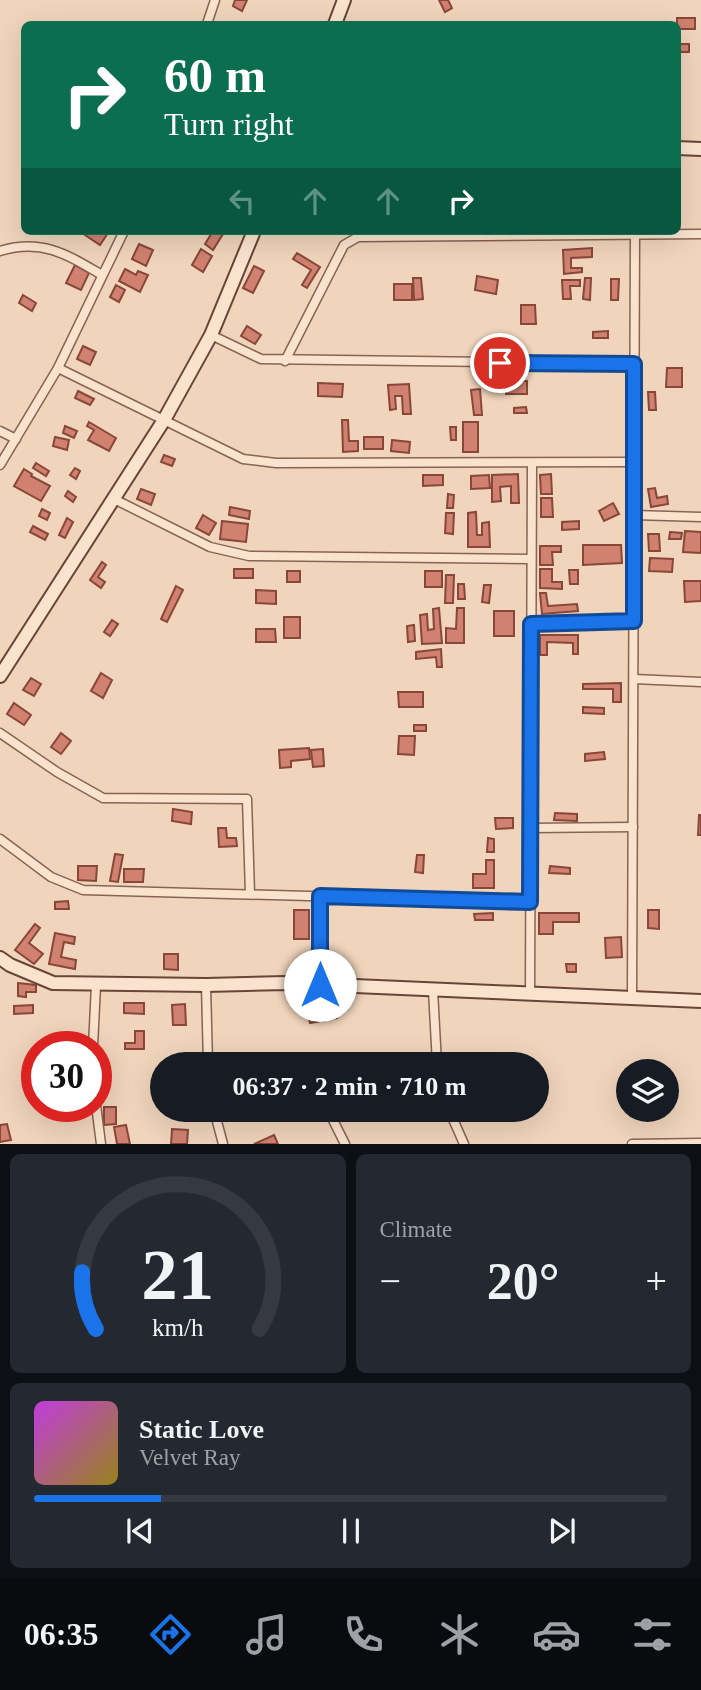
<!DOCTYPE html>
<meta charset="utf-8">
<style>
body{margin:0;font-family:Georgia,serif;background:#242831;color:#f1f3f6;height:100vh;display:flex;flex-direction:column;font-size:26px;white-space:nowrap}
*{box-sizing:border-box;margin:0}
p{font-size:23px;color:#9ea1a6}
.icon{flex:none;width:38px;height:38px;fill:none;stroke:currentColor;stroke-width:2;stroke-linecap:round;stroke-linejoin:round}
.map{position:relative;height:1144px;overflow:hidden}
.panel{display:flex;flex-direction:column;gap:10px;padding:10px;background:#0d0f14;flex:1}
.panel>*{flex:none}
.hud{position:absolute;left:21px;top:21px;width:660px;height:214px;border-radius:10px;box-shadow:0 7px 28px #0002;background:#0b6e4f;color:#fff;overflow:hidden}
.fabs{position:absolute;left:616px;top:1059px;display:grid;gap:14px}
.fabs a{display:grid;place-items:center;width:63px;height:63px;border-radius:50%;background:#171b24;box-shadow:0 7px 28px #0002;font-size:35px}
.speed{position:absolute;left:21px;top:1031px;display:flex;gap:14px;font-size:35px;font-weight:700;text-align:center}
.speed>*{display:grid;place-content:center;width:91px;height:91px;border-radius:50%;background:#171b24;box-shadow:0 7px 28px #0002;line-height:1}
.speed .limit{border:10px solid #d22;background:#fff;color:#111}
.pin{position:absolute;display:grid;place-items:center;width:60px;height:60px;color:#fff;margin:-30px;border:4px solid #fff;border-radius:50%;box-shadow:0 2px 7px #0007}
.me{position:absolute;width:77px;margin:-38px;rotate:0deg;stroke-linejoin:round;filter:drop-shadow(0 0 5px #0008)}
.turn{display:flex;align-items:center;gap:24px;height:147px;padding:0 28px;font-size:32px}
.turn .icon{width:91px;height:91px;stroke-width:2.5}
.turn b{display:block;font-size:49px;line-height:60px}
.lanes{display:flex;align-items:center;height:66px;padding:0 28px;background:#0003;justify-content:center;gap:35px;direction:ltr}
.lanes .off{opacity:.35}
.big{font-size:52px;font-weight:800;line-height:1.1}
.panel .card{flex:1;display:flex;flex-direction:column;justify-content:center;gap:10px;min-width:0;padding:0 24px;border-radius:10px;background:#242831}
.panel .dial{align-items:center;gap:0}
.dial svg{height:182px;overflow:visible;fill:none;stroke:#363941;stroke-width:7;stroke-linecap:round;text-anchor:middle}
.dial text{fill:#f1f3f6;stroke:none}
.song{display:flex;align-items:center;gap:21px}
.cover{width:84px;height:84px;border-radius:10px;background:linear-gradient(135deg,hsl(290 70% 55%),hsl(50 70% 35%))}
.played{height:7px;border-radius:4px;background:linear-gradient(90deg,#1a73e8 20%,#363941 20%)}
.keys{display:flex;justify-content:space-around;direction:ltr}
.heat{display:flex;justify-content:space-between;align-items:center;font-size:38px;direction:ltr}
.panel .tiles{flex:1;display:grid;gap:10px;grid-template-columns:1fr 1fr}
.card:last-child{grid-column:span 2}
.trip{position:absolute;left:150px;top:1052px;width:399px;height:70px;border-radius:35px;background:#171b24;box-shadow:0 7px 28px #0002;font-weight:800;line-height:70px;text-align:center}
.menu{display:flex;height:112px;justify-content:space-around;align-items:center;background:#090b0e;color:#9ea1a6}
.menu .icon{width:49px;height:49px}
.menu .on{color:#1a73e8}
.menu b{font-size:32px;color:#f1f3f6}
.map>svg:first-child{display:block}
.building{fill:#d0816f;stroke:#884739;stroke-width:2}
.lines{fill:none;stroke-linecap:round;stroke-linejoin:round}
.street-casing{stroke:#876454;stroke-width:11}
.secondary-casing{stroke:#694538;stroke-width:16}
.street{stroke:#fae3ce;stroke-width:8}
.secondary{stroke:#fae3ce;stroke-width:12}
.route-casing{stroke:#114b97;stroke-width:18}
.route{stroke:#1a73e8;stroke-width:12}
</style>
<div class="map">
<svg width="701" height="1144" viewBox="0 0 701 1144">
<rect width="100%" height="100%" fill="#f0d4bb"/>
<!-- building -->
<g class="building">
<polygon points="235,0 247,0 242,11 233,6"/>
<polygon points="439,0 448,0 452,8 445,12"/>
<rect x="677" y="18" width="18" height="11"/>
<rect x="677" y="44" width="12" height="8"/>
<polygon points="83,231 104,231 108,233 100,245 82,233"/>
<polygon points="213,231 218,231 223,234 213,250 205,244"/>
<polygon points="139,244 153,250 146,266 132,259"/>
<polygon points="592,248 592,257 571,258 571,268 582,268 582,272 564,274 563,250"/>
<polygon points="201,249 212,256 203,272 192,265"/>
<polygon points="297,253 320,267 307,288 302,285 311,270 293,259"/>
<polygon points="75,265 89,273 81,290 66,283"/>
<polygon points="254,266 264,271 253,293 243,288"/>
<polygon points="125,269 136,275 138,271 148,275 140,292 119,281"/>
<polygon points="477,276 498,280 496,294 475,290"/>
<polygon points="413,278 421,278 423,299 414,300"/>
<polygon points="585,278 591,278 590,300 583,299"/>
<polygon points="611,279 619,279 618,300 611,300"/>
<polygon points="562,280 580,280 580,286 570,286 571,299 563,299"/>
<rect x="394" y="284" width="18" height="16"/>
<polygon points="116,285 125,290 119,302 110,297"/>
<polygon points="23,295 36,303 32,311 19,303"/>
<polygon points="521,305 535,305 536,324 521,324"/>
<polygon points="247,326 261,335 255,344 241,336"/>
<polygon points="608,331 608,338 593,338 593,332"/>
<polygon points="508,343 513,343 513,353 509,353"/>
<polygon points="83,346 96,352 90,365 77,359"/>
<polygon points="667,368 682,368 682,387 666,387"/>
<rect x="506" y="381" width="21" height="13"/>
<polygon points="318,383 343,384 342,397 318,396"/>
<polygon points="409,384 411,414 403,414 402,396 395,396 396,409 390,410 388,385"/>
<polygon points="480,389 482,415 474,415 471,390"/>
<polygon points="78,391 94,399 90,405 75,398"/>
<polygon points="648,392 655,392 656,410 649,410"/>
<polygon points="526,407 527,413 514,413 514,408"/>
<polygon points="342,420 348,420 349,441 358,441 358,451 343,452"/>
<polygon points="89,422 116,438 109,451 88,440 94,430 87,426"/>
<rect x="463" y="422" width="15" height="30"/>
<polygon points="65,426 77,431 74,438 63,433"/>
<polygon points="450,427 456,427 456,440 451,440"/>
<polygon points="55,437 69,440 67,450 53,446"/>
<rect x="364" y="437" width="19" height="12"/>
<polygon points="392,440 410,442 409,453 391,451"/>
<polygon points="164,455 175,459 172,466 161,462"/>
<polygon points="36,463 49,471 46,476 33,468"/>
<polygon points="75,468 80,471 76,479 70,475"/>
<polygon points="24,469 32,474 31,476 50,486 41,501 14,486"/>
<polygon points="518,474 519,503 511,503 511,486 500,487 501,501 492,502 492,475"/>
<polygon points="551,474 552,494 541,494 540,475"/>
<polygon points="423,475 443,475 443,485 423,486"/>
<polygon points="489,475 490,488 471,489 471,476"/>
<polygon points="655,488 657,498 667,496 668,504 651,507 648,489"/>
<polygon points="141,489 155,494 151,505 137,499"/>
<polygon points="68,491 76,497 73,502 65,496"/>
<polygon points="448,494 454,495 453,508 447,508"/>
<polygon points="541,498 552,498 553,517 541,517"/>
<polygon points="613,503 619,514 604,521 599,511"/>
<polygon points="230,507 250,511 249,519 229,515"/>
<polygon points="42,509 50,513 47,520 39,516"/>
<polygon points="476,512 477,535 482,535 482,523 489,522 490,547 468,547 468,513"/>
<polygon points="446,513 454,513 453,534 445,533"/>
<polygon points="203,515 216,523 209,535 196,528"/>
<polygon points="67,518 73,522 65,538 59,535"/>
<polygon points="222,521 248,524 246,542 220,539"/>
<polygon points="579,521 579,529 562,530 562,522"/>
<polygon points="33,526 48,534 45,540 30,532"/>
<polygon points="685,531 701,532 701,553 683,552"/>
<polygon points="670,532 682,533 681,539 669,539"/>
<polygon points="648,534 659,534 660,551 649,551"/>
<polygon points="583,545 621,545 622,563 583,565"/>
<polygon points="540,546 561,546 561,552 552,552 553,565 540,565"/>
<polygon points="650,558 673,559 672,572 649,571"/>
<polygon points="102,562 106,565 98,577 105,582 101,588 90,580"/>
<rect x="234" y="569" width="19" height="9"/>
<polygon points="540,569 552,569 552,582 562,582 562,589 540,588"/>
<polygon points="569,570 578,570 578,584 570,584"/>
<rect x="287" y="571" width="13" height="11"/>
<rect x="425" y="571" width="17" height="16"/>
<polygon points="446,575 454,575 453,603 445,603"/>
<polygon points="684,581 701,581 701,601 685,602"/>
<polygon points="458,584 464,584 465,599 458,599"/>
<polygon points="484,585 491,585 489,603 482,602"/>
<polygon points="176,586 183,590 167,622 161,619"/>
<polygon points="256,590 276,591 276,604 256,603"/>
<polygon points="540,593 546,593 548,606 577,604 578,611 542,614"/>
<polygon points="439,608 442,643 422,644 420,615 427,614 428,630 434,629 433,609"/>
<polygon points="457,608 464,608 464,643 446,643 446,628 456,629"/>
<rect x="494" y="611" width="20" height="25"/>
<rect x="284" y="617" width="16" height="21"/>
<polygon points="112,620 118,624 110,636 104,632"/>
<polygon points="414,625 415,641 408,642 407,626"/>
<polygon points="256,629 275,629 276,642 256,642"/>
<polygon points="540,635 578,635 578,654 573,654 573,643 547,642 547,655 540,655"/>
<polygon points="441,649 442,667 437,667 436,657 416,659 416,652"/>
<polygon points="101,673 112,680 103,698 91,691"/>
<polygon points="31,678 41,684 34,696 23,690"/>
<polygon points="621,683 621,702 613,702 613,689 583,689 583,684"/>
<polygon points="398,692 423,692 423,707 399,707"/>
<polygon points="14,703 31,715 24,725 7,714"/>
<polygon points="583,707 604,708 604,714 583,713"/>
<rect x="414" y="725" width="12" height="6"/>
<polygon points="61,733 71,741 61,754 51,747"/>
<polygon points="399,736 415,736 414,755 398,754"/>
<polygon points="309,748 310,759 291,761 291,767 280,768 279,750"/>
<polygon points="323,749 324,766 313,767 311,750"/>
<polygon points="604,752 605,759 585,761 585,754"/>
<polygon points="173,809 192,812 191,824 172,821"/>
<polygon points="555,813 577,814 577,821 554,820"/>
<polygon points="699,815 701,815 701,835 698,835"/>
<polygon points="495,818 513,818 513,828 496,829"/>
<polygon points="218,828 226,828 227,838 236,838 237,846 219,847"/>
<polygon points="488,838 494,839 494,852 487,852"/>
<polygon points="115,854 123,855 118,882 110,881"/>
<polygon points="417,855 424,855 423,873 415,872"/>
<polygon points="486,860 494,860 494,888 473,888 473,874 486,874"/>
<polygon points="78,866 97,866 96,881 78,880"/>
<polygon points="550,866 570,868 570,874 549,873"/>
<polygon points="124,869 144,869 143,882 124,882"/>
<polygon points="68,901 69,909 55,909 55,902"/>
<rect x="294" y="910" width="15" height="29"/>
<polygon points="648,910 659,910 659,929 648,928"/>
<polygon points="493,913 493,920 475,920 474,914"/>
<polygon points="539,913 579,913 579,922 553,922 553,934 539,934"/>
<polygon points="35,924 40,928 29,943 43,954 34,964 15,950"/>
<polygon points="55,933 75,937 74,944 64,942 61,957 76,960 75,969 49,964"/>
<polygon points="621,937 622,957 606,958 605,938"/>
<polygon points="164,954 178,954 178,970 164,969"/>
<polygon points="566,964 576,964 576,972 567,972"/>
<polygon points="18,983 36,985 36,992 26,992 26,997 18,996"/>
<polygon points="124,1003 144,1003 144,1014 124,1013"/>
<polygon points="185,1004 186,1025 173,1025 172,1005"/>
<polygon points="334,1004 337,1018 310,1023 307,1009"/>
<polygon points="33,1005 33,1013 14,1014 14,1006"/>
<polygon points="135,1031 144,1031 144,1049 125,1049 125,1043 135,1043"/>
<polygon points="104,1107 116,1107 116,1124 104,1125"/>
<polygon points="7,1124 11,1140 0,1142 0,1125"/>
<polygon points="126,1125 130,1144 117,1144 114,1127"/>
<polygon points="172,1129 188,1130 187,1144 171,1144"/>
<polygon points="274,1135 278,1144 254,1144"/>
</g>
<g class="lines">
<defs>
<g id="street">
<polyline points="207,24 215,0"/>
<path d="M0,251c42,-13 68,4 102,24"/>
<polyline points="211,335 261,359 634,364"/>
<polyline points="285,361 344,245 358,237 701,234"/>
<polyline points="58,368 243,459 276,463 634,462"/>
<polyline points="0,431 16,439"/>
<polyline points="0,465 58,368 124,231"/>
<polyline points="114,499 210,547 249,556 531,559"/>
<polyline points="634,515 701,517"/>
<polyline points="531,624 634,621"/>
<polyline points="634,679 701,682"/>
<polyline points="0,733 57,772 103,798 247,799 250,894"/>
<polyline points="530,828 633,827"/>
<polyline points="0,839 51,877 83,890 530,902"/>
<polyline points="320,896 320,985"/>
<polyline points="206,985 208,1064"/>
<polyline points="433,990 437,1064"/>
<polyline points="530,994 532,463"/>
<polyline points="632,998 635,234"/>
<polyline points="93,1046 96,985"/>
<polyline points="96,1105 101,1144"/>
<polyline points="214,1110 223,1144"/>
<polyline points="328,1110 345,1144"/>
<polyline points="449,1110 464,1144"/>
<polyline points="632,1144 701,1143"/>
</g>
<g id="secondary">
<polyline points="335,24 344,0"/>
<polyline points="677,148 701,149"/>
<polyline points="0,676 164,420 211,335 254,231"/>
<polyline points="0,958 10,965 53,983 206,985 286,983 701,1001"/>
</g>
</defs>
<!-- street casing -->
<use href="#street" class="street-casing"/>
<!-- secondary casing -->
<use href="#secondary" class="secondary-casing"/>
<!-- street -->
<use href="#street" class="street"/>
<!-- secondary -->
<use href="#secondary" class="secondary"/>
</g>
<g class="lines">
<defs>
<polyline id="route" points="320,985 320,896 530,902 531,624 634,621 634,364 500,363"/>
</defs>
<!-- route casing -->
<use href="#route" class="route-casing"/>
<!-- route -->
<use href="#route" class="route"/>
</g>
</svg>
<div class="fabs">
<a><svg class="icon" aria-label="layers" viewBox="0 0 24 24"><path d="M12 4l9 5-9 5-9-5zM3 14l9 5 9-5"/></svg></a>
</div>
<div class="speed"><div class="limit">30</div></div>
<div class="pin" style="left:500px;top:363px;background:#d93025"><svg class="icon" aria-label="arrive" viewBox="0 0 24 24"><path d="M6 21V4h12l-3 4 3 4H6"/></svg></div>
<svg class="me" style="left:320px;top:985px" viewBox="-20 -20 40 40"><circle r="19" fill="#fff"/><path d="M0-13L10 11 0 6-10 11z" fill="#1a73e8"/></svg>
<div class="trip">06:37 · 2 min · 710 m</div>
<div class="hud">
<div class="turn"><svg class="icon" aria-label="right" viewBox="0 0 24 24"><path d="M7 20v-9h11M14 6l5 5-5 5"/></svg><div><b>60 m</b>Turn right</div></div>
<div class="lanes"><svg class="icon off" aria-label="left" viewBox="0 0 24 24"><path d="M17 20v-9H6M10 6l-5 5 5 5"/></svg><svg class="icon off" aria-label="ahead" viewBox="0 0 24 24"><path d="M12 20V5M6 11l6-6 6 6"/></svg><svg class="icon off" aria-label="ahead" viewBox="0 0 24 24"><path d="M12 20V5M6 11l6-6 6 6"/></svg><svg class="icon" aria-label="right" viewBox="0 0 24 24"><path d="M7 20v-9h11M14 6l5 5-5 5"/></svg></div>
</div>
</div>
<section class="panel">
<div class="tiles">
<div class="card dial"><svg viewBox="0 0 100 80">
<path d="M14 69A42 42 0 1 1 86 69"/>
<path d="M14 69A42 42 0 0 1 8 44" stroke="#1a73e8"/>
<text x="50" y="56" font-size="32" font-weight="700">21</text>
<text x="50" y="72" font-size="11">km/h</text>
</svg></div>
<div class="card"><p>Climate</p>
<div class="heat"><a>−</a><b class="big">20°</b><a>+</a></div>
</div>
<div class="card">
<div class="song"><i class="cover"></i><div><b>Static Love</b><p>Velvet Ray</p></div></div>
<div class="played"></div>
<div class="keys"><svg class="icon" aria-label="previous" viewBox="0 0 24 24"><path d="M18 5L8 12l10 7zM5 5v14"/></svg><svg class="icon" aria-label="pause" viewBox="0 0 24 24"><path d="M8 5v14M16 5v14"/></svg><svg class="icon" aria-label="next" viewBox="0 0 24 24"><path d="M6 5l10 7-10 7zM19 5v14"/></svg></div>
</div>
</div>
</section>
<nav class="menu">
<b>06:35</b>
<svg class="icon on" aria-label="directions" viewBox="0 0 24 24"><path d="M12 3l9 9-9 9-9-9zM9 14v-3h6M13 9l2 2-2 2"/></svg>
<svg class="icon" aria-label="music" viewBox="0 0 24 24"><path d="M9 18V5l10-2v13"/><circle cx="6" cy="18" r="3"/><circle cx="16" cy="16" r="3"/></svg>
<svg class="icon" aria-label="phone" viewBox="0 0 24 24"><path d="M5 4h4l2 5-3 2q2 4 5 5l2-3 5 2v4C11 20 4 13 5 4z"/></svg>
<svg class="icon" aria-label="climate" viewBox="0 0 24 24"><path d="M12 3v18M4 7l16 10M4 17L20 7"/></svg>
<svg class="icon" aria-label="car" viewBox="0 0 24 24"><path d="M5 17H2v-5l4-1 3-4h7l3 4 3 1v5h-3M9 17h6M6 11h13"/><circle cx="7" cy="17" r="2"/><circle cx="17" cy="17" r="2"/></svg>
<svg class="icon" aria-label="filters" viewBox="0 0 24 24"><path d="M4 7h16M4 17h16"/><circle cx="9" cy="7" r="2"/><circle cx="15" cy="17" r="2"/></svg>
</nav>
